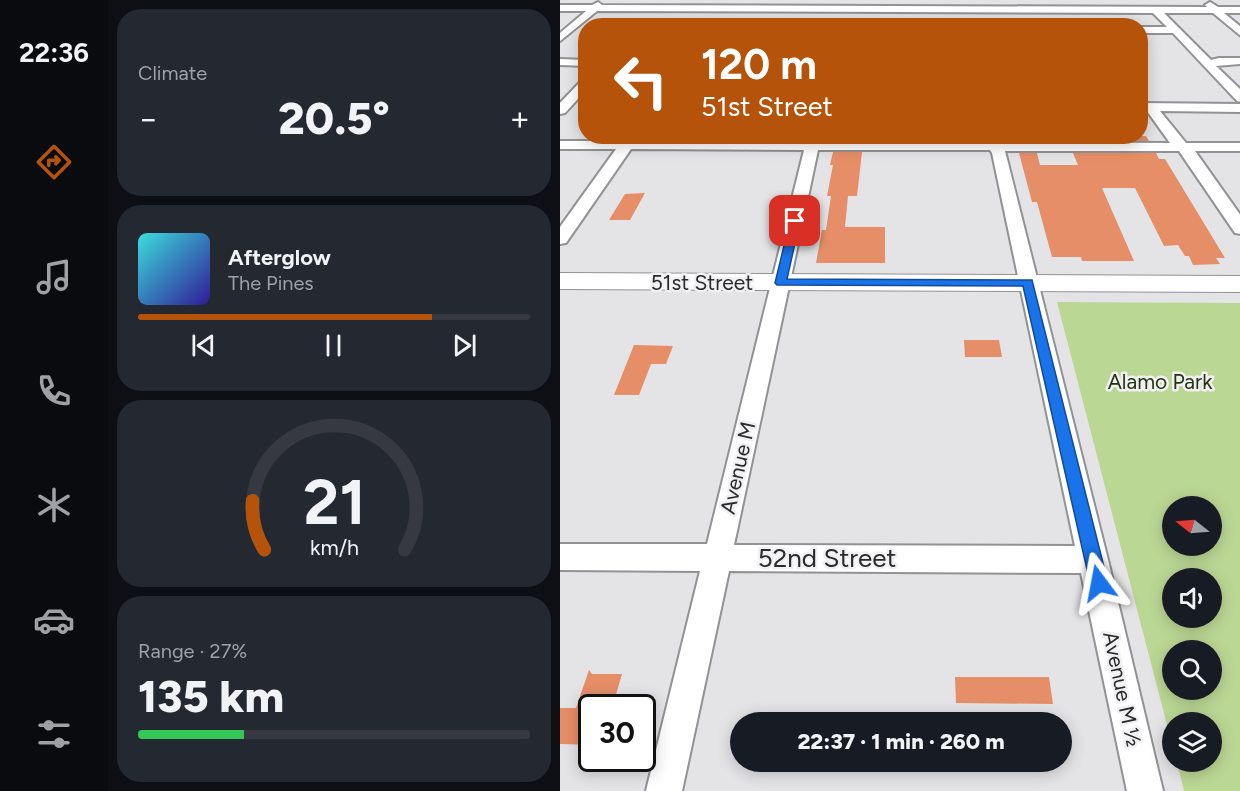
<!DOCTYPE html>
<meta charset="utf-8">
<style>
body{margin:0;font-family:Figtree,sans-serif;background:#242831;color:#f1f3f6;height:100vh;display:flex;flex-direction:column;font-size:22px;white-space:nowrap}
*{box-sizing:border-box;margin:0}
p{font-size:20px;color:#9ea1a6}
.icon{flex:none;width:33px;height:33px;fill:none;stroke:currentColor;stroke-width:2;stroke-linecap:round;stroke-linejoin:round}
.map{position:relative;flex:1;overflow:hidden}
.side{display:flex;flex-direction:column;gap:9px;padding:9px;background:#0d0f14;width:452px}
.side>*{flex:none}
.guide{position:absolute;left:18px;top:18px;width:570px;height:126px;border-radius:24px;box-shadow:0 3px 15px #0003;background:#b45309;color:#fff;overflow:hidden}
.needle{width:39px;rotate:287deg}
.buttons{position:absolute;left:602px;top:496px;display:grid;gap:12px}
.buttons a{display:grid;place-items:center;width:60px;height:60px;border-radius:50%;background:#171b24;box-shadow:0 3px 15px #0003;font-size:30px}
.speed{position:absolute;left:18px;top:694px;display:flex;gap:12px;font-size:30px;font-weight:700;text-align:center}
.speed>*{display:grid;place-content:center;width:78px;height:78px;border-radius:50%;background:#171b24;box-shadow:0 3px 15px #0003;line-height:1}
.speed .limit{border:3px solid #111;border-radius:9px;background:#fff;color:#111}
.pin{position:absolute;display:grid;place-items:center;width:51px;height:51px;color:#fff;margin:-26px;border-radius:12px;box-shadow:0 3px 9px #0006}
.me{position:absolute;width:66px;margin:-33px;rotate:347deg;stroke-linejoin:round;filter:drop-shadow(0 0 4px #0008)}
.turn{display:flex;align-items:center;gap:21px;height:126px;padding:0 24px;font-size:27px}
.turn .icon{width:78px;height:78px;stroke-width:2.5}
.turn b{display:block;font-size:42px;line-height:51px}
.big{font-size:45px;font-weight:800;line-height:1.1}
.side .widget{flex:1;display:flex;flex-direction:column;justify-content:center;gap:9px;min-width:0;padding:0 21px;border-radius:24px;background:#242831}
.side .dial{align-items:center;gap:0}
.dial svg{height:156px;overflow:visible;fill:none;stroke:#363941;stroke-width:7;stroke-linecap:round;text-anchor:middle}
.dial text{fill:#f1f3f6;stroke:none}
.song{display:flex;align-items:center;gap:18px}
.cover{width:72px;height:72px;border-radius:9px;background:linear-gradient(135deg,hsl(180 70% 55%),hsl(250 70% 35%))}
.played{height:6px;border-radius:3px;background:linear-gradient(90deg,#b45309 75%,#363941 75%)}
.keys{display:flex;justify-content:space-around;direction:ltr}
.heat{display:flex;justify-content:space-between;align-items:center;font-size:33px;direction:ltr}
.charge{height:9px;border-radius:4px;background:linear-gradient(90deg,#34c759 27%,#363941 0)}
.trip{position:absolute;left:170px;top:712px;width:342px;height:60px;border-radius:30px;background:#171b24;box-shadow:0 3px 15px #0003;font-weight:800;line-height:60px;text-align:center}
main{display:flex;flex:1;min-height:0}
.tabs{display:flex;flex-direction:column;width:108px;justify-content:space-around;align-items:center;background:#090b0e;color:#9ea1a6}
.tabs .icon{width:42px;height:42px}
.tabs .on{color:#b45309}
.tabs b{font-size:27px;color:#f1f3f6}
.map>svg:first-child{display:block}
.green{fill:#bbd794;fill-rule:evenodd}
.building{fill:#e58e67}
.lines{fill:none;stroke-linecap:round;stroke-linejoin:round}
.street-casing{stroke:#929294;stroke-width:4}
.secondary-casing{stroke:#929294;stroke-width:2}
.street{fill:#fff;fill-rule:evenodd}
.secondary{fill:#fff;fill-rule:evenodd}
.route{fill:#1a73e8;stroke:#114b97;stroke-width:1.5}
.labels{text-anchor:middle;stroke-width:5;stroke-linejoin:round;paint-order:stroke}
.street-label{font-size:21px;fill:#2a2a2b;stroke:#f1f1f4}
.park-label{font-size:21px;fill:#26330f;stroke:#f1f1f4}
.near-street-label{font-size:26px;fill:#2a2a2b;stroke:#f1f1f4}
</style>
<main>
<nav class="tabs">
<b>22:36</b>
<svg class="icon on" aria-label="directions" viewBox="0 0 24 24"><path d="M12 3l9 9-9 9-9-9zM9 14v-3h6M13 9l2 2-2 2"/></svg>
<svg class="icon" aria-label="music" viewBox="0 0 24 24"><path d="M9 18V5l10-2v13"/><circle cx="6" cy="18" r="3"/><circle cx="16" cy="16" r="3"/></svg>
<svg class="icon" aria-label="phone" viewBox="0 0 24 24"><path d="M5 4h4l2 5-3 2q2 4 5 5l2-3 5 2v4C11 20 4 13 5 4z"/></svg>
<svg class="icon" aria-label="climate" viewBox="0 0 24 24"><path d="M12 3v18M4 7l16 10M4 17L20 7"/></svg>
<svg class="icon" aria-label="car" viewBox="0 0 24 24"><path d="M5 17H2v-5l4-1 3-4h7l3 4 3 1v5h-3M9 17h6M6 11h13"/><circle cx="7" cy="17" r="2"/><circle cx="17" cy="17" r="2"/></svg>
<svg class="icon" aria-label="filters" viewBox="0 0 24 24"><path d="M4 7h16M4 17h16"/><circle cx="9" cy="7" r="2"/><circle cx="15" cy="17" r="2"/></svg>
</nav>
<section class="side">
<div class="widget"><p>Climate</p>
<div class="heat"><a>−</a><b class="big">20.5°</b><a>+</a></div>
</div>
<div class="widget">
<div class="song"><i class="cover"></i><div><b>Afterglow</b><p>The Pines</p></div></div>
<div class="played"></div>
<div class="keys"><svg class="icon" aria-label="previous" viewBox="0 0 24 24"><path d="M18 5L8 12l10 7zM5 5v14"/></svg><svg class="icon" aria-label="pause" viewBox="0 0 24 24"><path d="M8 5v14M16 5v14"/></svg><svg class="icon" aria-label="next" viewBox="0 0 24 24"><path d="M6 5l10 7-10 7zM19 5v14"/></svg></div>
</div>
<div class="widget dial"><svg viewBox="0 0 100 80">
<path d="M14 69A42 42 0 1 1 86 69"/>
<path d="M14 69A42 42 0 0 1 8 44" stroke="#b45309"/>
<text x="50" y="56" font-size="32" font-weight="700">21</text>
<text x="50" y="72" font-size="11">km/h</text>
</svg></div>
<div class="widget"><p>Range · 27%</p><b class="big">135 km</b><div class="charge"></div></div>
</section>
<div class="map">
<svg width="681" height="791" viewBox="0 0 681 791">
<rect width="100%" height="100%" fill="#e4e4e7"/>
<!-- green -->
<path class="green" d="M497,302l183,1v488h-56l-7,-29h34v-39h-39v21zM612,507h39v39h-39zM612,579h39v39h-39zM612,651h39v39h-39z"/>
<!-- building -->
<g class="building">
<polygon points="506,136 586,136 589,141 507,140"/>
<polygon points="273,152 302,152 297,196 288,196 285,227 325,227 325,263 256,263 262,230 266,230 271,196 267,196 273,165 270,165"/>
<polygon points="459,153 477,153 480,165 518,165 513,153 596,153 599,159 605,159 665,258 656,258 660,264 633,265 629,256 625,256 618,245 604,246 575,188 542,188 574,261 522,261 521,257 492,257 477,202 472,202"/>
<polygon points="85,193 70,220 49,220 65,194"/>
<polygon points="404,340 439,340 442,357 405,357"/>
<polygon points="74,345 113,346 106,364 91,364 79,395 54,395"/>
<polygon points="29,670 32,674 62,674 52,708 32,708 32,745 0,744 0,708 16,708"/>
<polygon points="395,677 489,677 493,704 396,703"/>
</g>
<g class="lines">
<defs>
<g id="street">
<polygon points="38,2 42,5 647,7 645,5 650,2 658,7 681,7 681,13 664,13 681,27 681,36 653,13 604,13 651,60 659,58 681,58 681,64 656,66 681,90 681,102 677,101 613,33 580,33 580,27 607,27 593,13 37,11 0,41 0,33 26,11 0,11 0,5 32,5"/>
<polygon points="0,59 26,60 26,66 0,65"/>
<polygon points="22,80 26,80 26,90 5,113 0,114 0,103"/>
<path d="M580,103l101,1v8l-81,-1 26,32h55v8h-46l46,65v18l-6,-1 -56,-82h-174l103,409 55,231h-36l-46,-218 -352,-2 -47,220h-36l54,-220 -140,-1v-26h147l97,-394 -173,-1 -65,94 -6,1v-17l56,-78h-56v-8h62l4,-5h13l-3,5 345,1 -2,-6h12l6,6 173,1 -23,-32h-7zM258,150h172l2,3 83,393 -341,-1z"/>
</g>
<polygon id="secondary" points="0,273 681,276 681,292 0,289"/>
</defs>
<!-- street casing -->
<use href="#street" class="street-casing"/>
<!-- secondary casing -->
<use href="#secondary" class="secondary-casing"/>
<!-- street -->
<use href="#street" class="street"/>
<!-- secondary -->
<use href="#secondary" class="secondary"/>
</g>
<!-- route -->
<polygon class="route" points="235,218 240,221 227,279 472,280 548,583 545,589 539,591 533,589 530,583 463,286 217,285 215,283 230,221"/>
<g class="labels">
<!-- street labels -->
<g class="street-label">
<text x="142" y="290">51st Street</text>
<text transform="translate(178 468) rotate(-77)" y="7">Avenue M</text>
<text transform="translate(562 689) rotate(78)" y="7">Avenue M ½</text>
</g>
<!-- park labels -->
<g class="park-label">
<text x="600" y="389">Alamo Park</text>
</g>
<!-- near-street labels -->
<g class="near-street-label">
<text x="267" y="567">52nd Street</text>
</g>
</g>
</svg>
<div class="buttons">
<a><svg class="needle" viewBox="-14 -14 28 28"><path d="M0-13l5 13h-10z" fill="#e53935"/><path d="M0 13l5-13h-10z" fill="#9ea1a6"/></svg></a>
<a><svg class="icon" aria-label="sound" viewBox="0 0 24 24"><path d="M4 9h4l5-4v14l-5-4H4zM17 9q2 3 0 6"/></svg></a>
<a><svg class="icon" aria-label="search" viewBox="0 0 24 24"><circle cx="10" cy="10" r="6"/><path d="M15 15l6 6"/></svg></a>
<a><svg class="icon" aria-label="layers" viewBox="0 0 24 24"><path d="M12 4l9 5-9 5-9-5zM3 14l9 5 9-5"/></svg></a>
</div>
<div class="speed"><div class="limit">30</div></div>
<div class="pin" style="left:235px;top:221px;background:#d93025"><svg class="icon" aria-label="arrive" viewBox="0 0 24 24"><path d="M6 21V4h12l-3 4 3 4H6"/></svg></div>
<svg class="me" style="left:539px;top:583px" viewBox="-20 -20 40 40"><path d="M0-17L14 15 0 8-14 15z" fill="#1a73e8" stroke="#fff" stroke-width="4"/></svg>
<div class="trip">22:37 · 1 min · 260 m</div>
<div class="guide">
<div class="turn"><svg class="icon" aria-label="left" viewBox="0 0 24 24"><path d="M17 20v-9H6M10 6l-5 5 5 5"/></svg><div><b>120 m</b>51st Street</div></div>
</div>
</div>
</main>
